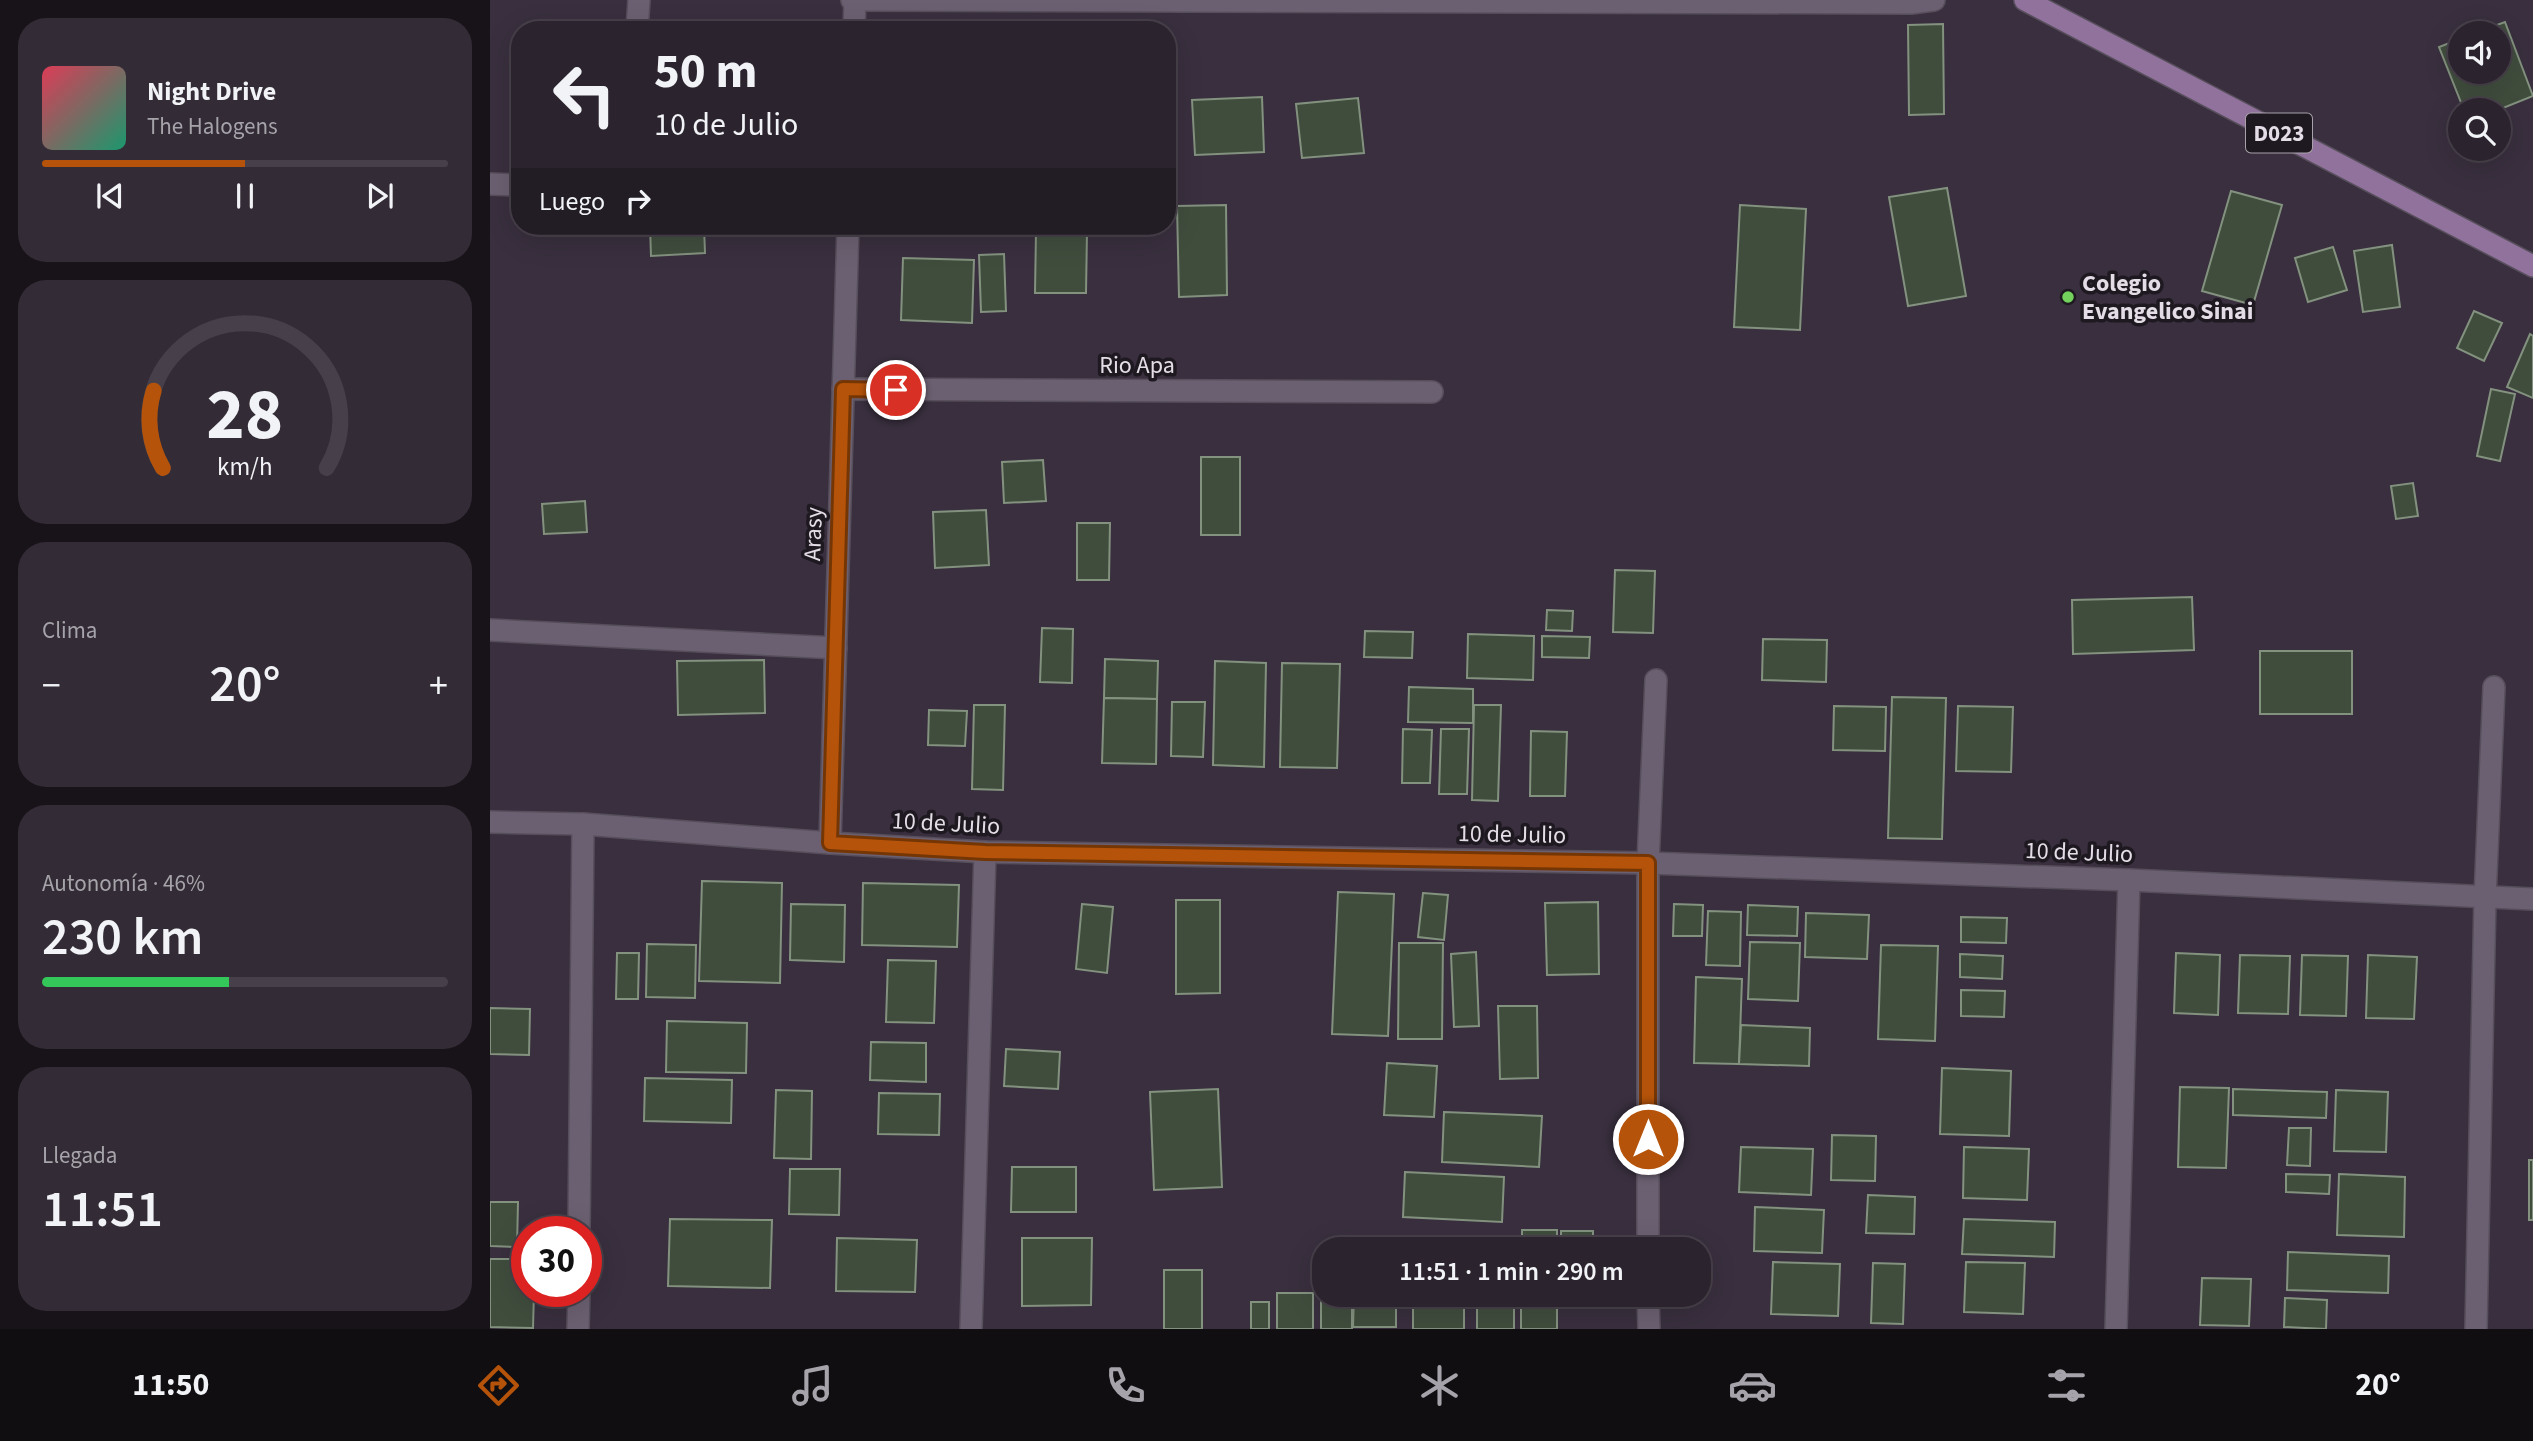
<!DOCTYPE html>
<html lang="es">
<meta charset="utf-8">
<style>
body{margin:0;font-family:"Source Sans 3",sans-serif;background:#332b36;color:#f1f3f6;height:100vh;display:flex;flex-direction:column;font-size:26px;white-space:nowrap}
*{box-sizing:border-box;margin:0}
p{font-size:23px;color:#a6a4aa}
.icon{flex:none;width:38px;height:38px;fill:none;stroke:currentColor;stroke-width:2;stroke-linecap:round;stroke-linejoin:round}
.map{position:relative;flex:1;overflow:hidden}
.side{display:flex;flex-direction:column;gap:18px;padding:18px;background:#181319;width:490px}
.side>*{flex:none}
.hud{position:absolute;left:21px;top:21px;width:665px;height:214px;border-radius:28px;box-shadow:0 7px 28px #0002,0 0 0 2px #47404a;background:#2b232e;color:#f1f3f6;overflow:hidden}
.tools{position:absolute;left:1958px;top:21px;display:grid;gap:14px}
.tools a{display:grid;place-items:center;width:63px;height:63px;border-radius:50%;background:#2b232e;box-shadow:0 7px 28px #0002,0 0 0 2px #47404a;font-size:35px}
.speed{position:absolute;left:21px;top:1216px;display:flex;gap:14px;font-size:35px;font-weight:700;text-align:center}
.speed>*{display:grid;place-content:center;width:91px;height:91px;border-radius:50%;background:#2b232e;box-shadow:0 7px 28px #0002,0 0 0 2px #47404a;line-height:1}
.speed .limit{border:10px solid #d22;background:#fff;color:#111}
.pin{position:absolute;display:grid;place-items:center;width:60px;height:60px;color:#fff;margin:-30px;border:4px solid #fff;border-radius:50%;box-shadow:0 2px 7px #0007}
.me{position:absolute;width:77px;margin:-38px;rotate:0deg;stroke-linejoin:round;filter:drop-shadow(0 0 5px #0008)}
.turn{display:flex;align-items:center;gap:24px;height:147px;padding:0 28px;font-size:32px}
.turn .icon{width:91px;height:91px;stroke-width:2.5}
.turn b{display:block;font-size:49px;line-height:60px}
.then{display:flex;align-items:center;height:66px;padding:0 28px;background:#0003;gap:14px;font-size:26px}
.big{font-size:52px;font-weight:600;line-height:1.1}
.side .card{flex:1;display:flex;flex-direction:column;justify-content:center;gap:10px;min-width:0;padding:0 24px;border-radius:28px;background:#332b36}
.side .dial{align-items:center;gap:0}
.dial svg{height:182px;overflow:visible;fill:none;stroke:#47404a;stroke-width:7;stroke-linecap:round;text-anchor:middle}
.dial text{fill:#f1f3f6;stroke:none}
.song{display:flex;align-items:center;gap:21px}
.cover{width:84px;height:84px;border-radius:10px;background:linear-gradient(135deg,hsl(350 70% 55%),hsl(160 70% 35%))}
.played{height:7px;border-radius:4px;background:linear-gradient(90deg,#b45309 50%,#47404a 50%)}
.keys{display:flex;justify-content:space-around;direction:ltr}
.heat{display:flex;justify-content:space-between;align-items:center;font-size:38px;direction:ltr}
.charge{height:10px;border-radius:5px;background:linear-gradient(90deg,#34c759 46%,#47404a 0)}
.trip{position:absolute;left:822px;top:1237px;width:399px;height:70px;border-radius:28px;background:#2b232e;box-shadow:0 7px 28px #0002,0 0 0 2px #47404a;font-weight:600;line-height:70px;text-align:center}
.tab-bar{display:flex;height:112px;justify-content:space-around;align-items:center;background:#110e12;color:#a6a4aa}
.tab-bar .icon{width:49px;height:49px}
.tab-bar .active{color:#b45309}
.tab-bar b{font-size:32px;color:#f1f3f6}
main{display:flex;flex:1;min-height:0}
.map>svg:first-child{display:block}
.building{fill:#404d3d;stroke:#83917f;stroke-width:2}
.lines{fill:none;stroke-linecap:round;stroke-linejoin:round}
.minor-casing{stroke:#574e5b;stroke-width:24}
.major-casing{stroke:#574e5b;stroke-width:24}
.minor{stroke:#6b6071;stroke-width:21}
.major{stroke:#90729d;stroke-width:21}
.route-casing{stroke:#753606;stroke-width:18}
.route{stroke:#b45309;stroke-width:12}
.poi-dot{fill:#73d25c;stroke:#1e1920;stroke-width:2.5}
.labels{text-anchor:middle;stroke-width:7;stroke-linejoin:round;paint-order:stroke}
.shield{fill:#1e1920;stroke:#a9a2ab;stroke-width:2}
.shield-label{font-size:23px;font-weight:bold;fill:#e4dde7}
.poi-label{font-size:24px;font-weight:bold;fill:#e4dde7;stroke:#1e1920;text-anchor:start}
.street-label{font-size:24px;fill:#e4dde7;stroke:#1e1920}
</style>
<main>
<section class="side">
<div class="card">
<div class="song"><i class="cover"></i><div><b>Night Drive</b><p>The Halogens</p></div></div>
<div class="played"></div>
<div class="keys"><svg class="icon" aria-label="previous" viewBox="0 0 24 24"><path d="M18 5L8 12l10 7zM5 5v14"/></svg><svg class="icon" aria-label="pause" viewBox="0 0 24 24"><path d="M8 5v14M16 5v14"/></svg><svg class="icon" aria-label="next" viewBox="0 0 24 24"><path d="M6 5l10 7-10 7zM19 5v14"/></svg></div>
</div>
<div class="card dial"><svg viewBox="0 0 100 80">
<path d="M14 69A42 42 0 1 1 86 69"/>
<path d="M14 69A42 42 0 0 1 10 35" stroke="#b45309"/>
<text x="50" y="56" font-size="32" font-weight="700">28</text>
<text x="50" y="72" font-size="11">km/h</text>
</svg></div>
<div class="card"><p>Clima</p>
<div class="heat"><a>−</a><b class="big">20°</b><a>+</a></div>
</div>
<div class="card"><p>Autonomía · 46%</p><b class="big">230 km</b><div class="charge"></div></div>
<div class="card"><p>Llegada</p><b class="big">11:51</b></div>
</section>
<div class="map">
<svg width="2043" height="1329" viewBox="0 0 2043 1329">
<rect width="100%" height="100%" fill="#392f3e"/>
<!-- building -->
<g class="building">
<polygon points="178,22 222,24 222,30 177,30"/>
<polygon points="2015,22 2043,96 2008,110 1974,110 1949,47 1970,39 1970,72 2009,72 2009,33 1985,33"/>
<polygon points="392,23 453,26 453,30 392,30"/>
<polygon points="1453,24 1454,114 1419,115 1418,25"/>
<polygon points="25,41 30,41 30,106 26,106"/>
<polygon points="772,97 774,152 705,155 702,100"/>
<polygon points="868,98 874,153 812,158 806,104"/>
<polygon points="1457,188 1476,296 1418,306 1399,197"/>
<polygon points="1741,191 1792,205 1763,305 1712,291"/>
<polygon points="736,205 737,295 689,297 687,206"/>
<polygon points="1250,205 1316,209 1310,330 1244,327"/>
<polygon points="160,226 214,226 215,253 161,256"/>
<polygon points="435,226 476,226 476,234 436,236"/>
<polygon points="546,231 597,231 596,293 545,293"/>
<polygon points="1902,245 1910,307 1873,312 1864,251"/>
<polygon points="1843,247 1857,290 1818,302 1805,258"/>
<polygon points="514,254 516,311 491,312 489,255"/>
<polygon points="413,258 484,260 482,323 411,320"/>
<polygon points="1984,311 2012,323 1994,361 1967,348"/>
<polygon points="2040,334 2043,336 2043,398 2017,387"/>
<polygon points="2001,389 2025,394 2010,461 1987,456"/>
<rect x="711" y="457" width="39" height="78"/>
<polygon points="553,460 556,501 514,503 512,462"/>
<polygon points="1923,483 1928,516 1906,519 1901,486"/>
<polygon points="95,501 97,532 54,534 52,504"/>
<polygon points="496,510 499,565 445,568 443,512"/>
<polygon points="587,523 620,523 619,580 587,580"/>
<polygon points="1125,570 1165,571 1163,633 1123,632"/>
<polygon points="1702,597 1704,650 1583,654 1582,600"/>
<polygon points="1057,610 1083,611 1082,631 1056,630"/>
<polygon points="552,628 583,629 582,683 550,682"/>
<polygon points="875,631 923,632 922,658 874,657"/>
<polygon points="978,634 1044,636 1043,680 977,678"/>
<polygon points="1052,636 1100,637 1099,658 1052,657"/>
<polygon points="1273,639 1337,640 1336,682 1272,680"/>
<rect x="1770" y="651" width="92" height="63"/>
<polygon points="615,659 668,661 667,699 614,698"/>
<polygon points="274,660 275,713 188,715 187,661"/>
<polygon points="725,661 776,663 774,767 723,765"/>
<polygon points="792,663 850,664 847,768 790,767"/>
<polygon points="919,687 983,689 983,723 918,722"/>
<polygon points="1402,697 1456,698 1452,839 1398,838"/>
<polygon points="614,698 667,699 666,764 612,763"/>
<polygon points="682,702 715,702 713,757 681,756"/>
<polygon points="484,705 515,705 513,790 482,789"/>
<polygon points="984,705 1011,705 1008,801 982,800"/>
<polygon points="1344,706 1396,707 1395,751 1343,750"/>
<polygon points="1468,706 1523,707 1521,772 1466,771"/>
<polygon points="439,710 477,711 475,746 438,745"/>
<polygon points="913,729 942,730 940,783 912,783"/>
<polygon points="951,729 979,729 977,794 949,794"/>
<polygon points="1041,731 1077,732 1075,796 1040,796"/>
<polygon points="212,881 292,883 290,983 209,981"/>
<polygon points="373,883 469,885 467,947 372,945"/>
<polygon points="848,892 904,894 898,1036 842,1034"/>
<polygon points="933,893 958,895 954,940 928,937"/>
<polygon points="686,900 730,900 730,993 686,994"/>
<polygon points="1108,902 1109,974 1057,975 1055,903"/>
<polygon points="301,904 355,905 354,962 300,960"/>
<polygon points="592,904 623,907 617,973 586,969"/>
<polygon points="1184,904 1213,905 1212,936 1183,936"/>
<polygon points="1258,905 1308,907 1307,936 1257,935"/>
<polygon points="1218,911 1251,912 1250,966 1216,965"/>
<polygon points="1316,913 1379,915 1377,959 1315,957"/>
<polygon points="1471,917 1517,918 1516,943 1471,942"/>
<polygon points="1260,942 1310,943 1308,1001 1258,999"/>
<polygon points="909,943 953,943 952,1039 908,1039"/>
<polygon points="157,944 206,945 205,998 156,997"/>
<polygon points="1391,945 1448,946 1445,1041 1388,1039"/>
<polygon points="986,952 989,1026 964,1027 961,954"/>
<polygon points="127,953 149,953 148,999 126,999"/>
<polygon points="1686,953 1730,955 1728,1015 1684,1013"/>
<polygon points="1470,954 1513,956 1512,979 1470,977"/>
<polygon points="1750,955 1800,956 1798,1014 1748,1013"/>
<polygon points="1812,955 1858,956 1856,1016 1810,1015"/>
<polygon points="1878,955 1927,957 1924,1019 1876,1018"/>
<polygon points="398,960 446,961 444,1023 396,1022"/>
<polygon points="1206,977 1252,979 1249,1064 1204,1063"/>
<polygon points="1471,990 1515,991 1514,1017 1471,1016"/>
<polygon points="1008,1006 1047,1006 1048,1078 1010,1079"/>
<polygon points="0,1008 40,1009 39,1055 0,1054"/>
<polygon points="177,1021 257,1023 256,1073 176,1072"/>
<polygon points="1251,1025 1320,1028 1319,1066 1249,1064"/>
<polygon points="381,1042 436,1043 436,1082 380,1080"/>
<polygon points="516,1049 570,1052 568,1089 514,1086"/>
<polygon points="897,1063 947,1066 944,1117 894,1115"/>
<polygon points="1452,1068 1521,1071 1519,1136 1450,1134"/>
<polygon points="155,1078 242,1080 241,1123 154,1121"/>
<polygon points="1690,1087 1739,1088 1736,1168 1688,1167"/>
<polygon points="728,1089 732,1187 664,1190 660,1092"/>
<polygon points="1743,1089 1837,1092 1836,1118 1743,1115"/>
<polygon points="286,1090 322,1091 321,1159 284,1158"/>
<polygon points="1846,1090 1898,1092 1896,1152 1844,1151"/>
<polygon points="389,1093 450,1094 449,1135 388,1134"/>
<polygon points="954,1112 1052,1116 1049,1167 952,1162"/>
<polygon points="1799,1128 1821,1128 1820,1166 1797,1165"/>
<polygon points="1342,1135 1386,1136 1385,1181 1341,1180"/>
<polygon points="1251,1147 1323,1149 1321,1195 1249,1192"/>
<polygon points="1474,1147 1539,1149 1537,1200 1473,1198"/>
<rect x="2039" y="1160" width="4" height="60"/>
<polygon points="522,1167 586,1167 586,1212 521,1212"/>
<polygon points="300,1169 350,1169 349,1215 299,1214"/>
<polygon points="915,1172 1014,1177 1012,1222 913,1217"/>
<polygon points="1796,1174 1840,1175 1839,1194 1796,1192"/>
<polygon points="1849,1174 1915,1177 1914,1237 1847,1235"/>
<polygon points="1378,1195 1425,1197 1424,1234 1376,1233"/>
<polygon points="0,1202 28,1202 27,1247 0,1246"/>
<polygon points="1265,1207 1334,1210 1332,1253 1264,1251"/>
<polygon points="180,1219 282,1220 280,1288 178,1286"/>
<polygon points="1474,1219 1565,1222 1564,1257 1472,1254"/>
<rect x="1032" y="1230" width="35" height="20"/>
<rect x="1071" y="1231" width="32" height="19"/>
<polygon points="347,1238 427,1240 425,1292 346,1291"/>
<polygon points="532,1238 602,1238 601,1305 532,1306"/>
<polygon points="1798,1252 1899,1256 1898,1293 1797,1290"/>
<polygon points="0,1259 37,1259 37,1292 44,1292 43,1328 0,1327"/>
<polygon points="1283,1262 1350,1264 1348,1316 1281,1314"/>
<polygon points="1476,1262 1535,1263 1533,1314 1474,1312"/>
<polygon points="1383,1263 1415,1264 1413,1324 1381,1323"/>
<rect x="674" y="1270" width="38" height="59"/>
<polygon points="1712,1278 1761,1279 1759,1326 1710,1325"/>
<polygon points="831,1292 835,1292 835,1295 862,1295 862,1329 831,1329"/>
<rect x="787" y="1293" width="36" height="36"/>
<polygon points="864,1295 906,1295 906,1327 863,1327"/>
<rect x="923" y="1295" width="51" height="34"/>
<rect x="987" y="1295" width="37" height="34"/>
<rect x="1031" y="1295" width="36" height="34"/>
<polygon points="1795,1298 1837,1300 1836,1329 1794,1327"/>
<rect x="761" y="1302" width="18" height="27"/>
</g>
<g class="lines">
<defs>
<g id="minor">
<polyline points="362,0 1421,3 1444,0"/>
<polyline points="147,30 149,0"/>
<polyline points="364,30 365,0"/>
<polyline points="0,184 30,185"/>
<polyline points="353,389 942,392"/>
<polyline points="0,630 346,648"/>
<polyline points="0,822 93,824 340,843 495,852 1158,863 1639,880 2043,899"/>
<polyline points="340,843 358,226"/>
<polyline points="89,1232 93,824"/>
<polyline points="1158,1250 1158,863 1166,680"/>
<polyline points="1158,1295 1159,1329"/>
<polyline points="88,1329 89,1292"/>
<polyline points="481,1329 495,852"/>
<polyline points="1626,1329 1639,880"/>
<polyline points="1986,1329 1995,898 2004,687"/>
</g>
<polyline id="major" points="1535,0 2043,266"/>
</defs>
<!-- minor casing -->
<use href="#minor" class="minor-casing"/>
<!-- major casing -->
<use href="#major" class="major-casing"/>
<!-- minor -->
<use href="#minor" class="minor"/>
<!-- major -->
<use href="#major" class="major"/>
</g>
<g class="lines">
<defs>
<polyline id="route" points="406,390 353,389 340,843 495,852 1158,863 1158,1139"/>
</defs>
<!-- route casing -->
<use href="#route" class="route-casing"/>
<!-- route -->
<use href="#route" class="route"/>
</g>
<!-- markers -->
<circle class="poi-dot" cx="1578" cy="297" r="7"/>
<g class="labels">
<!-- shield labels -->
<rect class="shield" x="1756" y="113.5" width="66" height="39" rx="5"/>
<g class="shield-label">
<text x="1789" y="141">D023</text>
</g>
<!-- poi labels -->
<g class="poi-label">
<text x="1592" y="291">Colegio<tspan x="1592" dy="28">Evangelico Sinai</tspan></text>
</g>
<!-- street labels -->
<g class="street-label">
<text x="647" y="373">Rio Apa</text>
<text transform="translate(323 534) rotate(-88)" y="8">Arasy</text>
<text transform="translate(456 823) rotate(3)" y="8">10 de Julio</text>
<text transform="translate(1022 834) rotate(1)" y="8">10 de Julio</text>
<text transform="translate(1589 852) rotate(2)" y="8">10 de Julio</text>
</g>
</g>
</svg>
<div class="tools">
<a><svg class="icon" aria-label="sound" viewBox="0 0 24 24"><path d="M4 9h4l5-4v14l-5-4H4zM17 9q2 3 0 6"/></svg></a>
<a><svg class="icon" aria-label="search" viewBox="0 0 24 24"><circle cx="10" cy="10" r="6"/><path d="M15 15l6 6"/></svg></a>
</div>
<div class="speed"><div class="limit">30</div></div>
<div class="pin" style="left:406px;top:390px;background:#d93025"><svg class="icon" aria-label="arrive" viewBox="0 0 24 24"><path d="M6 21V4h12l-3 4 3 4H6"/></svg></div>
<svg class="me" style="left:1158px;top:1139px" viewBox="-20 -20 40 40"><circle r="17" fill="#b45309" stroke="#fff" stroke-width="3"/><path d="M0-11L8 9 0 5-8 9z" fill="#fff"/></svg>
<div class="trip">11:51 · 1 min · 290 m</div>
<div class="hud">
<div class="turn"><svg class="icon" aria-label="left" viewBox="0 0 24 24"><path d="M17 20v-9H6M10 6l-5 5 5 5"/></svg><div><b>50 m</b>10 de Julio</div></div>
<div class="then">Luego<svg class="icon" aria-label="right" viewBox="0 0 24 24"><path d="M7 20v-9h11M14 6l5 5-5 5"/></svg></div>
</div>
</div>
</main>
<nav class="tab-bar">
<b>11:50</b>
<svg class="icon active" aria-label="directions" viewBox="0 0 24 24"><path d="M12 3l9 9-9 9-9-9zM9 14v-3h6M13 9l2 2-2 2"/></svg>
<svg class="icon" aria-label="music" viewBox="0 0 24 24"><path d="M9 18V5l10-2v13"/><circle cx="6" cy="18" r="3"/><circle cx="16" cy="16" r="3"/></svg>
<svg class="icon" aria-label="phone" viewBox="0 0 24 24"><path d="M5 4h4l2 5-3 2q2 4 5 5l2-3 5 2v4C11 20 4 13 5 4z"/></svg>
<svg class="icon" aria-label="climate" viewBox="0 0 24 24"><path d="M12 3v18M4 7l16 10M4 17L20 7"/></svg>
<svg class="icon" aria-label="car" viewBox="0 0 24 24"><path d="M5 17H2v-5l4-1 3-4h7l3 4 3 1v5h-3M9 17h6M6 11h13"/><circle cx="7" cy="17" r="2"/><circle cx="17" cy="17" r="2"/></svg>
<svg class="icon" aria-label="filters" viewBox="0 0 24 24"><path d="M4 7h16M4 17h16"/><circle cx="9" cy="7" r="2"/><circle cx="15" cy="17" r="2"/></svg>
<b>20°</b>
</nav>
